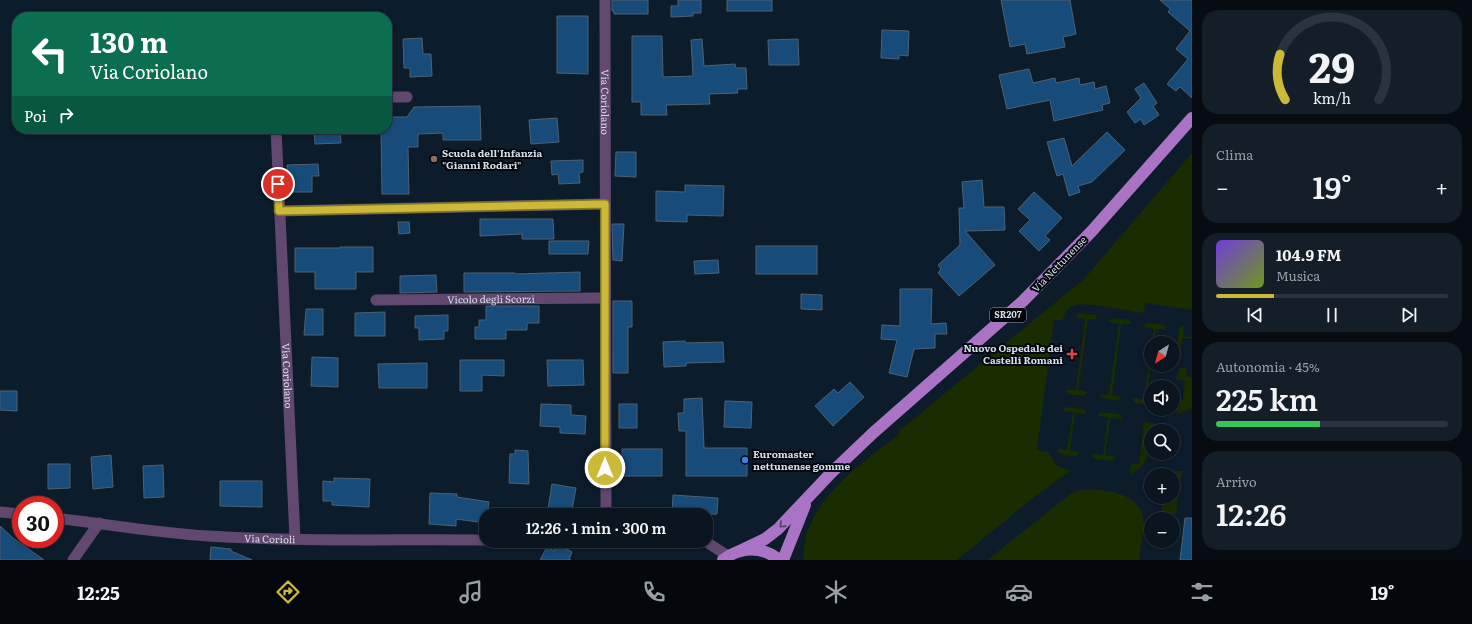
<!DOCTYPE html>
<html lang="it">
<meta charset="utf-8">
<style>
body{margin:0;font-family:Literata,serif;background:#131e29;color:#f1f3f6;height:100vh;display:flex;flex-direction:column;font-size:15px;white-space:nowrap}
*{box-sizing:border-box;margin:0}
p{font-size:13px;color:#999fa5}
.icon{flex:none;width:22px;height:22px;fill:none;stroke:currentColor;stroke-width:2;stroke-linecap:round;stroke-linejoin:round}
.map{position:relative;flex:1;overflow:hidden}
.drawer{display:flex;flex-direction:column;gap:10px;padding:10px;background:#060c12;width:280px}
.drawer>*{flex:none}
.banner{position:absolute;left:12px;top:12px;width:380px;height:122px;border-radius:16px;box-shadow:0 2px 6px #0003,0 0 0 1px #2a343e;background:#0b6e4f;color:#fff;overflow:hidden}
.needle{width:26px;rotate:216deg}
.controls{position:absolute;left:1144px;top:336px;display:grid;gap:8px}
.controls a{display:grid;place-items:center;width:36px;height:36px;border-radius:50%;background:#0a1520;box-shadow:0 2px 6px #0003,0 0 0 1px #2a343e;font-size:20px}
.speed{position:absolute;left:12px;top:496px;display:flex;gap:8px;font-size:20px;font-weight:700;text-align:center}
.speed>*{display:grid;place-content:center;width:52px;height:52px;border-radius:50%;background:#0a1520;box-shadow:0 2px 6px #0003,0 0 0 1px #2a343e;line-height:1}
.speed .limit{border:6px solid #d22;background:#fff;color:#111}
.pin{position:absolute;display:grid;place-items:center;width:34px;height:34px;color:#fff;margin:-17px;border:2px solid #fff;border-radius:50%;box-shadow:0 1px 4px #0007}
.me{position:absolute;width:44px;margin:-22px;rotate:0deg;stroke-linejoin:round;filter:drop-shadow(0 0 3px #0008)}
.turn{display:flex;align-items:center;gap:14px;height:84px;padding:0 12px;font-size:18px}
.turn .icon{width:52px;height:52px;stroke-width:2.5}
.turn b{display:block;font-size:28px;line-height:34px}
.then{display:flex;align-items:center;height:38px;padding:0 12px;background:#0003;gap:8px;font-size:15px}
.big{font-size:30px;font-weight:600;line-height:1.1}
.drawer .card{flex:1;display:flex;flex-direction:column;justify-content:center;gap:6px;min-width:0;padding:0 14px;border-radius:16px;background:#131e29}
.drawer .dial{align-items:center;gap:0}
.dial svg{height:104px;overflow:visible;fill:none;stroke:#2a343e;stroke-width:7;stroke-linecap:round;text-anchor:middle}
.dial text{fill:#f1f3f6;stroke:none}
.song{display:flex;align-items:center;gap:12px}
.cover{width:48px;height:48px;border-radius:6px;background:linear-gradient(135deg,hsl(260 70% 55%),hsl(80 70% 35%))}
.played{height:4px;border-radius:2px;background:linear-gradient(90deg,#cdb938 25%,#2a343e 25%)}
.keys{display:flex;justify-content:space-around;direction:ltr}
.heat{display:flex;justify-content:space-between;align-items:center;font-size:22px;direction:ltr}
.charge{height:6px;border-radius:3px;background:linear-gradient(90deg,#34c759 45%,#2a343e 0)}
.trip{position:absolute;left:479px;top:508px;width:234px;height:40px;border-radius:16px;background:#0a1520;box-shadow:0 2px 6px #0003,0 0 0 1px #2a343e;font-weight:600;line-height:40px;text-align:center}
.tab-bar{display:flex;height:64px;justify-content:space-around;align-items:center;background:#04080d;color:#999fa5}
.tab-bar .icon{width:28px;height:28px}
.tab-bar .current{color:#cdb938}
.tab-bar b{font-size:18px;color:#f1f3f6}
main{display:flex;flex:1;min-height:0}
.map>svg:first-child{display:block}
.green{fill:#192d00}
.building{fill:#174b7a;stroke:#4f6173}
.lines{fill:none;stroke-linecap:round;stroke-linejoin:round}
.street{stroke:#62486f;stroke-width:11}
.primary{stroke:#aa73c5;stroke-width:12}
.oneway{stroke:#563c68}
.route-casing{stroke:#857824;stroke-width:10}
.route{stroke:#cdb938;stroke-width:7}
.education-dot{fill:#8d6e63;stroke:#02060c;stroke-width:1.5}
.health-dot{fill:#e0444e;stroke:#02060c;stroke-width:1.5}
.shop-dot{fill:#3f7fe0;stroke:#02060c;stroke-width:1.5}
.labels{text-anchor:middle;stroke-width:4;stroke-linejoin:round;paint-order:stroke}
.shield{fill:#02060c;stroke:#969ea7;stroke-width:1}
.shield-label{font-size:9px;font-weight:bold;fill:#d5dfea}
.street-label{font-size:10px;fill:#d5dfea;stroke:#02060c}
.poi-label{font-size:10px;font-weight:bold;fill:#d5dfea;stroke:#02060c;text-anchor:start}
</style>
<main>
<div class="map">
<svg width="1192" height="560" viewBox="0 0 1192 560">
<rect width="100%" height="100%" fill="#0d1c2b"/>
<!-- green -->
<g class="green">
<path d="M1192,153v157l-47,-7 -1,10c-14,-2 -57,-11 -68,-8 -8,2 -12,8 -13,15h-9l-17,130 11,2 8,13 15,6 -33,23 -81,66h-154c1,-8 1,-17 3,-24 14,-46 59,-74 94,-103l-1,-2 185,-152z"/>
<polygon points="1079,313 1095,315 1098,319 1088,319 1078,390 1088,392 1084,396 1068,394 1065,390 1076,390 1085,319 1075,317"/>
<polygon points="1112,318 1129,320 1132,324 1121,324 1112,395 1122,397 1118,401 1102,398 1099,395 1109,394 1119,324 1108,322"/>
<polygon points="1146,323 1164,325 1167,330 1156,329 1154,343 1152,343 1154,329 1143,327"/>
<polygon points="1184,325 1183,336 1192,337 1192,339 1183,338 1180,349 1177,345 1179,328"/>
<polygon points="1151,348 1151,364 1146,400 1151,401 1151,405 1136,403 1133,400 1133,398 1144,399"/>
<polygon points="1179,368 1187,368 1186,376 1192,377 1192,408 1178,414 1175,410 1177,399 1183,400 1185,381 1176,379"/>
<path d="M1066,407l17,2 2,2v3l-10,-1 -5,37 10,2 -3,4c-6,0 -19,0 -20,-7l10,1 6,-38 -11,-1z"/>
<polygon points="1101,412 1118,414 1121,416 1121,419 1110,418 1105,455 1116,457 1113,461 1096,459 1092,456 1092,454 1103,455 1108,417 1097,416"/>
<path d="M1144,422l20,3 -4,6h-9c0,18 -2,35 -21,43l1,-11 8,1z"/>
<polygon points="1174,471 1182,471 1176,514 1161,512 1163,497 1173,497 1173,475 1168,475"/>
<path d="M1082,489c23,1 60,2 62,34 0,11 -4,25 -5,37h-152l85,-67z"/>
</g>
<!-- building -->
<g class="building">
<polygon points="612,0 648,0 648,14 614,14 614,11 612,11"/>
<polygon points="678,0 701,0 701,13 693,13 693,16 671,17 671,6 678,6"/>
<rect x="727" y="0" width="45" height="11"/>
<polygon points="1001,0 1070,0 1076,34 1063,37 1065,47 1027,54 1025,44 1010,47"/>
<polygon points="1160,0 1192,0 1192,98 1180,87 1176,91 1167,84 1188,59 1176,49 1190,31 1168,12 1170,9"/>
<polygon points="557,16 588,16 588,74 557,73"/>
<polygon points="882,30 909,31 908,56 899,55 899,59 881,58"/>
<polygon points="632,36 662,36 663,77 693,76 691,40 702,39 704,66 735,64 736,68 746,68 747,89 737,89 738,93 709,94 710,104 666,105 667,115 641,115 641,102 632,102"/>
<polygon points="422,38 423,54 431,54 432,76 410,77 410,68 404,68 403,39"/>
<polygon points="798,39 799,65 769,65 768,40"/>
<polygon points="1029,69 1033,83 1055,78 1056,83 1079,78 1080,85 1094,82 1095,89 1106,86 1110,103 1102,105 1103,110 1054,121 1050,100 1007,109 999,75"/>
<polygon points="1144,83 1157,103 1153,106 1159,115 1144,125 1141,119 1135,123 1127,112 1141,98 1135,89"/>
<polygon points="480,106 481,140 443,140 443,133 418,134 418,147 408,147 409,194 382,194 381,129 387,129 387,117 407,117 414,107"/>
<polygon points="557,118 559,142 531,144 529,120"/>
<polygon points="314,129 340,129 341,143 315,144"/>
<polygon points="1107,132 1125,150 1092,182 1078,186 1080,192 1069,196 1063,174 1057,176 1047,142 1064,138 1072,166"/>
<polygon points="616,152 636,152 636,177 615,176"/>
<polygon points="583,160 583,172 579,173 580,183 559,184 558,174 552,175 551,161"/>
<polygon points="318,164 319,176 312,176 312,192 291,192 290,179 288,179 287,165"/>
<polygon points="982,180 984,207 1004,207 1005,230 965,231 995,265 959,296 938,273 941,269 938,265 960,245 959,208 964,208 962,182"/>
<polygon points="685,185 724,186 723,216 687,215 687,222 656,221 656,191 685,192"/>
<polygon points="1034,192 1062,218 1045,236 1050,240 1039,251 1019,231 1030,220 1018,209"/>
<polygon points="480,219 553,219 554,239 522,239 522,234 480,236"/>
<polygon points="398,222 409,222 410,233 399,234"/>
<polygon points="612,224 624,224 622,261 613,260"/>
<polygon points="549,241 589,241 588,254 549,254"/>
<rect x="756" y="246" width="61" height="28"/>
<polygon points="340,247 373,247 373,272 356,272 356,289 315,289 315,272 295,272 295,248 340,248"/>
<polygon points="718,260 719,273 695,274 694,261"/>
<polygon points="580,272 580,291 464,292 464,273 515,273 516,274"/>
<polygon points="436,275 437,292 400,293 400,276"/>
<polygon points="900,289 932,289 931,324 946,323 947,334 935,334 935,348 914,349 907,377 889,373 897,340 881,339 882,325 900,326"/>
<polygon points="801,294 822,295 822,310 801,309"/>
<polygon points="613,301 632,301 632,327 628,327 628,373 613,373"/>
<polygon points="486,306 539,306 539,323 527,323 527,330 506,330 506,339 475,339 475,327 479,327 479,320 486,320"/>
<polygon points="306,309 323,309 323,335 304,335"/>
<polygon points="385,312 385,336 355,336 355,313"/>
<polygon points="448,315 448,331 444,331 444,339 419,340 419,328 415,328 415,316"/>
<polygon points="685,341 686,343 723,342 724,362 686,363 686,366 664,367 663,342"/>
<polygon points="312,357 338,358 338,387 311,386"/>
<polygon points="460,360 504,360 504,376 482,375 482,391 460,391"/>
<polygon points="547,360 583,360 584,385 548,386"/>
<polygon points="427,363 427,388 379,388 378,364"/>
<polygon points="850,382 864,397 833,426 815,406 834,389 838,393"/>
<polygon points="0,391 17,391 17,411 0,410"/>
<polygon points="702,398 704,448 747,448 747,476 686,476 686,431 679,431 678,413 684,413 684,399"/>
<polygon points="725,401 752,402 751,428 724,427"/>
<polygon points="541,404 571,405 571,415 586,416 585,434 560,433 560,427 540,426"/>
<rect x="619" y="404" width="18" height="24"/>
<rect x="622" y="449" width="40" height="27"/>
<polygon points="515,450 528,451 529,484 509,483 510,454 515,454"/>
<polygon points="111,455 113,487 93,489 91,457"/>
<polygon points="48,464 70,464 70,488 48,489"/>
<polygon points="163,465 164,497 144,498 143,466"/>
<polygon points="334,478 370,479 369,507 332,505 332,501 323,501 323,481 334,482"/>
<polygon points="220,481 262,481 262,507 220,506"/>
<polygon points="552,484 576,488 571,515 547,515"/>
<polygon points="430,493 457,494 457,497 489,502 486,523 456,519 456,526 429,524"/>
<polygon points="673,495 718,498 717,514 672,515"/>
<polygon points="1185,518 1192,518 1192,560 1180,560"/>
<polygon points="0,526 13,538 44,560 0,560"/>
<polygon points="557,544 572,552 569,559 571,560 540,560 547,547 554,551"/>
<polygon points="211,547 231,549 231,551 252,560 210,560"/>
</g>
<g class="lines">
<!-- street -->
<g class="street">
<path id="s1" d="M605,0l1,515"/>
<polyline points="387,97 407,97"/>
<path id="s2" d="M276,129l19,410"/>
<polyline points="279,211 605,204"/>
<path id="s3" d="M376,300l229,-2"/>
<polyline points="0,512 21,514"/>
<path id="s4" d="M55,518c51,6 102,15 153,18 92,6 185,3 278,4"/>
<polyline points="705,541 728,556"/>
<polyline points="73,560 99,523"/>
</g>
<!-- primary -->
<g class="primary">
<polyline points="740,551 765,539 778,529 831,473 873,433 1023,301 1091,232 1192,118"/>
<path d="M723,560c17,-14 40,-14 56,0"/>
<polyline points="783,560 805,505"/>
</g>
</g>
<!-- one-way arrows -->
<defs><path id="oneway-chevron" d="M-2-3.5L2.5 0L-2 3.5" fill="none" stroke-width="1.6" stroke-linecap="round" stroke-linejoin="round"/></defs>
<use class="oneway" href="#oneway-chevron" transform="translate(782 525) rotate(136)"/>
<g class="lines">
<defs>
<polyline id="route" points="278,184 279,211 605,204 605,468"/>
</defs>
<!-- route casing -->
<use href="#route" class="route-casing"/>
<!-- route -->
<use href="#route" class="route"/>
</g>
<!-- markers -->
<circle class="education-dot" cx="434" cy="159" r="4"/>
<path class="health-dot" d="M1070 348h4v4h4v4h-4v4h-4v-4h-4v-4h4z"/>
<circle class="shop-dot" cx="745" cy="460" r="4"/>
<g class="labels">
<!-- shield labels -->
<rect class="shield" x="990" y="308" width="36" height="14" rx="3"/>
<g class="shield-label">
<text x="1008" y="318">SR207</text>
</g>
<!-- street labels -->
<g class="street-label">
<text dy="4" stroke="none"><textPath href="#s1" startOffset="102">Via Coriolano</textPath></text>
<text transform="translate(1059 264) rotate(-46)" y="4">Via Nettunense</text>
<text dy="4" stroke="none"><textPath href="#s3" startOffset="115">Vicolo degli Scorzi</textPath></text>
<text dy="4" stroke="none"><textPath href="#s2" startOffset="247">Via Coriolano</textPath></text>
<text dy="4" stroke="none"><textPath href="#s4" startOffset="216">Via Corioli</textPath></text>
</g>
<!-- poi labels -->
<g class="poi-label">
<text x="442" y="157">Scuola dell'Infanzia<tspan x="442" dy="12">"Gianni Rodari"</tspan></text>
<text x="1063" y="352" text-anchor="end">Nuovo Ospedale dei<tspan x="1063" dy="12">Castelli Romani</tspan></text>
<text x="753" y="458">Euromaster<tspan x="753" dy="12">nettunense gomme</tspan></text>
</g>
</g>
</svg>
<div class="controls">
<a><svg class="needle" viewBox="-14 -14 28 28"><path d="M0-13l5 13h-10z" fill="#e53935"/><path d="M0 13l5-13h-10z" fill="#999fa5"/></svg></a>
<a><svg class="icon" aria-label="sound" viewBox="0 0 24 24"><path d="M4 9h4l5-4v14l-5-4H4zM17 9q2 3 0 6"/></svg></a>
<a><svg class="icon" aria-label="search" viewBox="0 0 24 24"><circle cx="10" cy="10" r="6"/><path d="M15 15l6 6"/></svg></a>
<a>+</a>
<a>−</a>
</div>
<div class="speed"><div class="limit">30</div></div>
<div class="pin" style="left:278px;top:184px;background:#d93025"><svg class="icon" aria-label="arrive" viewBox="0 0 24 24"><path d="M6 21V4h12l-3 4 3 4H6"/></svg></div>
<svg class="me" style="left:605px;top:468px" viewBox="-20 -20 40 40"><circle r="17" fill="#cdb938" stroke="#fff" stroke-width="3"/><path d="M0-11L8 9 0 5-8 9z" fill="#fff"/></svg>
<div class="trip">12:26 · 1 min · 300 m</div>
<div class="banner">
<div class="turn"><svg class="icon" aria-label="left" viewBox="0 0 24 24"><path d="M17 20v-9H6M10 6l-5 5 5 5"/></svg><div><b>130 m</b>Via Coriolano</div></div>
<div class="then">Poi<svg class="icon" aria-label="right" viewBox="0 0 24 24"><path d="M7 20v-9h11M14 6l5 5-5 5"/></svg></div>
</div>
</div>
<section class="drawer">
<div class="card dial"><svg viewBox="0 0 100 80">
<path d="M14 69A42 42 0 1 1 86 69"/>
<path d="M14 69A42 42 0 0 1 10 34" stroke="#cdb938"/>
<text x="50" y="56" font-size="32" font-weight="700">29</text>
<text x="50" y="72" font-size="11">km/h</text>
</svg></div>
<div class="card"><p>Clima</p>
<div class="heat"><a>−</a><b class="big">19°</b><a>+</a></div>
</div>
<div class="card">
<div class="song"><i class="cover"></i><div><b>104.9 FM</b><p>Musica</p></div></div>
<div class="played"></div>
<div class="keys"><svg class="icon" aria-label="previous" viewBox="0 0 24 24"><path d="M18 5L8 12l10 7zM5 5v14"/></svg><svg class="icon" aria-label="pause" viewBox="0 0 24 24"><path d="M8 5v14M16 5v14"/></svg><svg class="icon" aria-label="next" viewBox="0 0 24 24"><path d="M6 5l10 7-10 7zM19 5v14"/></svg></div>
</div>
<div class="card"><p>Autonomia · 45%</p><b class="big">225 km</b><div class="charge"></div></div>
<div class="card"><p>Arrivo</p><b class="big">12:26</b></div>
</section>
</main>
<nav class="tab-bar">
<b>12:25</b>
<svg class="icon current" aria-label="directions" viewBox="0 0 24 24"><path d="M12 3l9 9-9 9-9-9zM9 14v-3h6M13 9l2 2-2 2"/></svg>
<svg class="icon" aria-label="music" viewBox="0 0 24 24"><path d="M9 18V5l10-2v13"/><circle cx="6" cy="18" r="3"/><circle cx="16" cy="16" r="3"/></svg>
<svg class="icon" aria-label="phone" viewBox="0 0 24 24"><path d="M5 4h4l2 5-3 2q2 4 5 5l2-3 5 2v4C11 20 4 13 5 4z"/></svg>
<svg class="icon" aria-label="climate" viewBox="0 0 24 24"><path d="M12 3v18M4 7l16 10M4 17L20 7"/></svg>
<svg class="icon" aria-label="car" viewBox="0 0 24 24"><path d="M5 17H2v-5l4-1 3-4h7l3 4 3 1v5h-3M9 17h6M6 11h13"/><circle cx="7" cy="17" r="2"/><circle cx="17" cy="17" r="2"/></svg>
<svg class="icon" aria-label="filters" viewBox="0 0 24 24"><path d="M4 7h16M4 17h16"/><circle cx="9" cy="7" r="2"/><circle cx="15" cy="17" r="2"/></svg>
<b>19°</b>
</nav>
